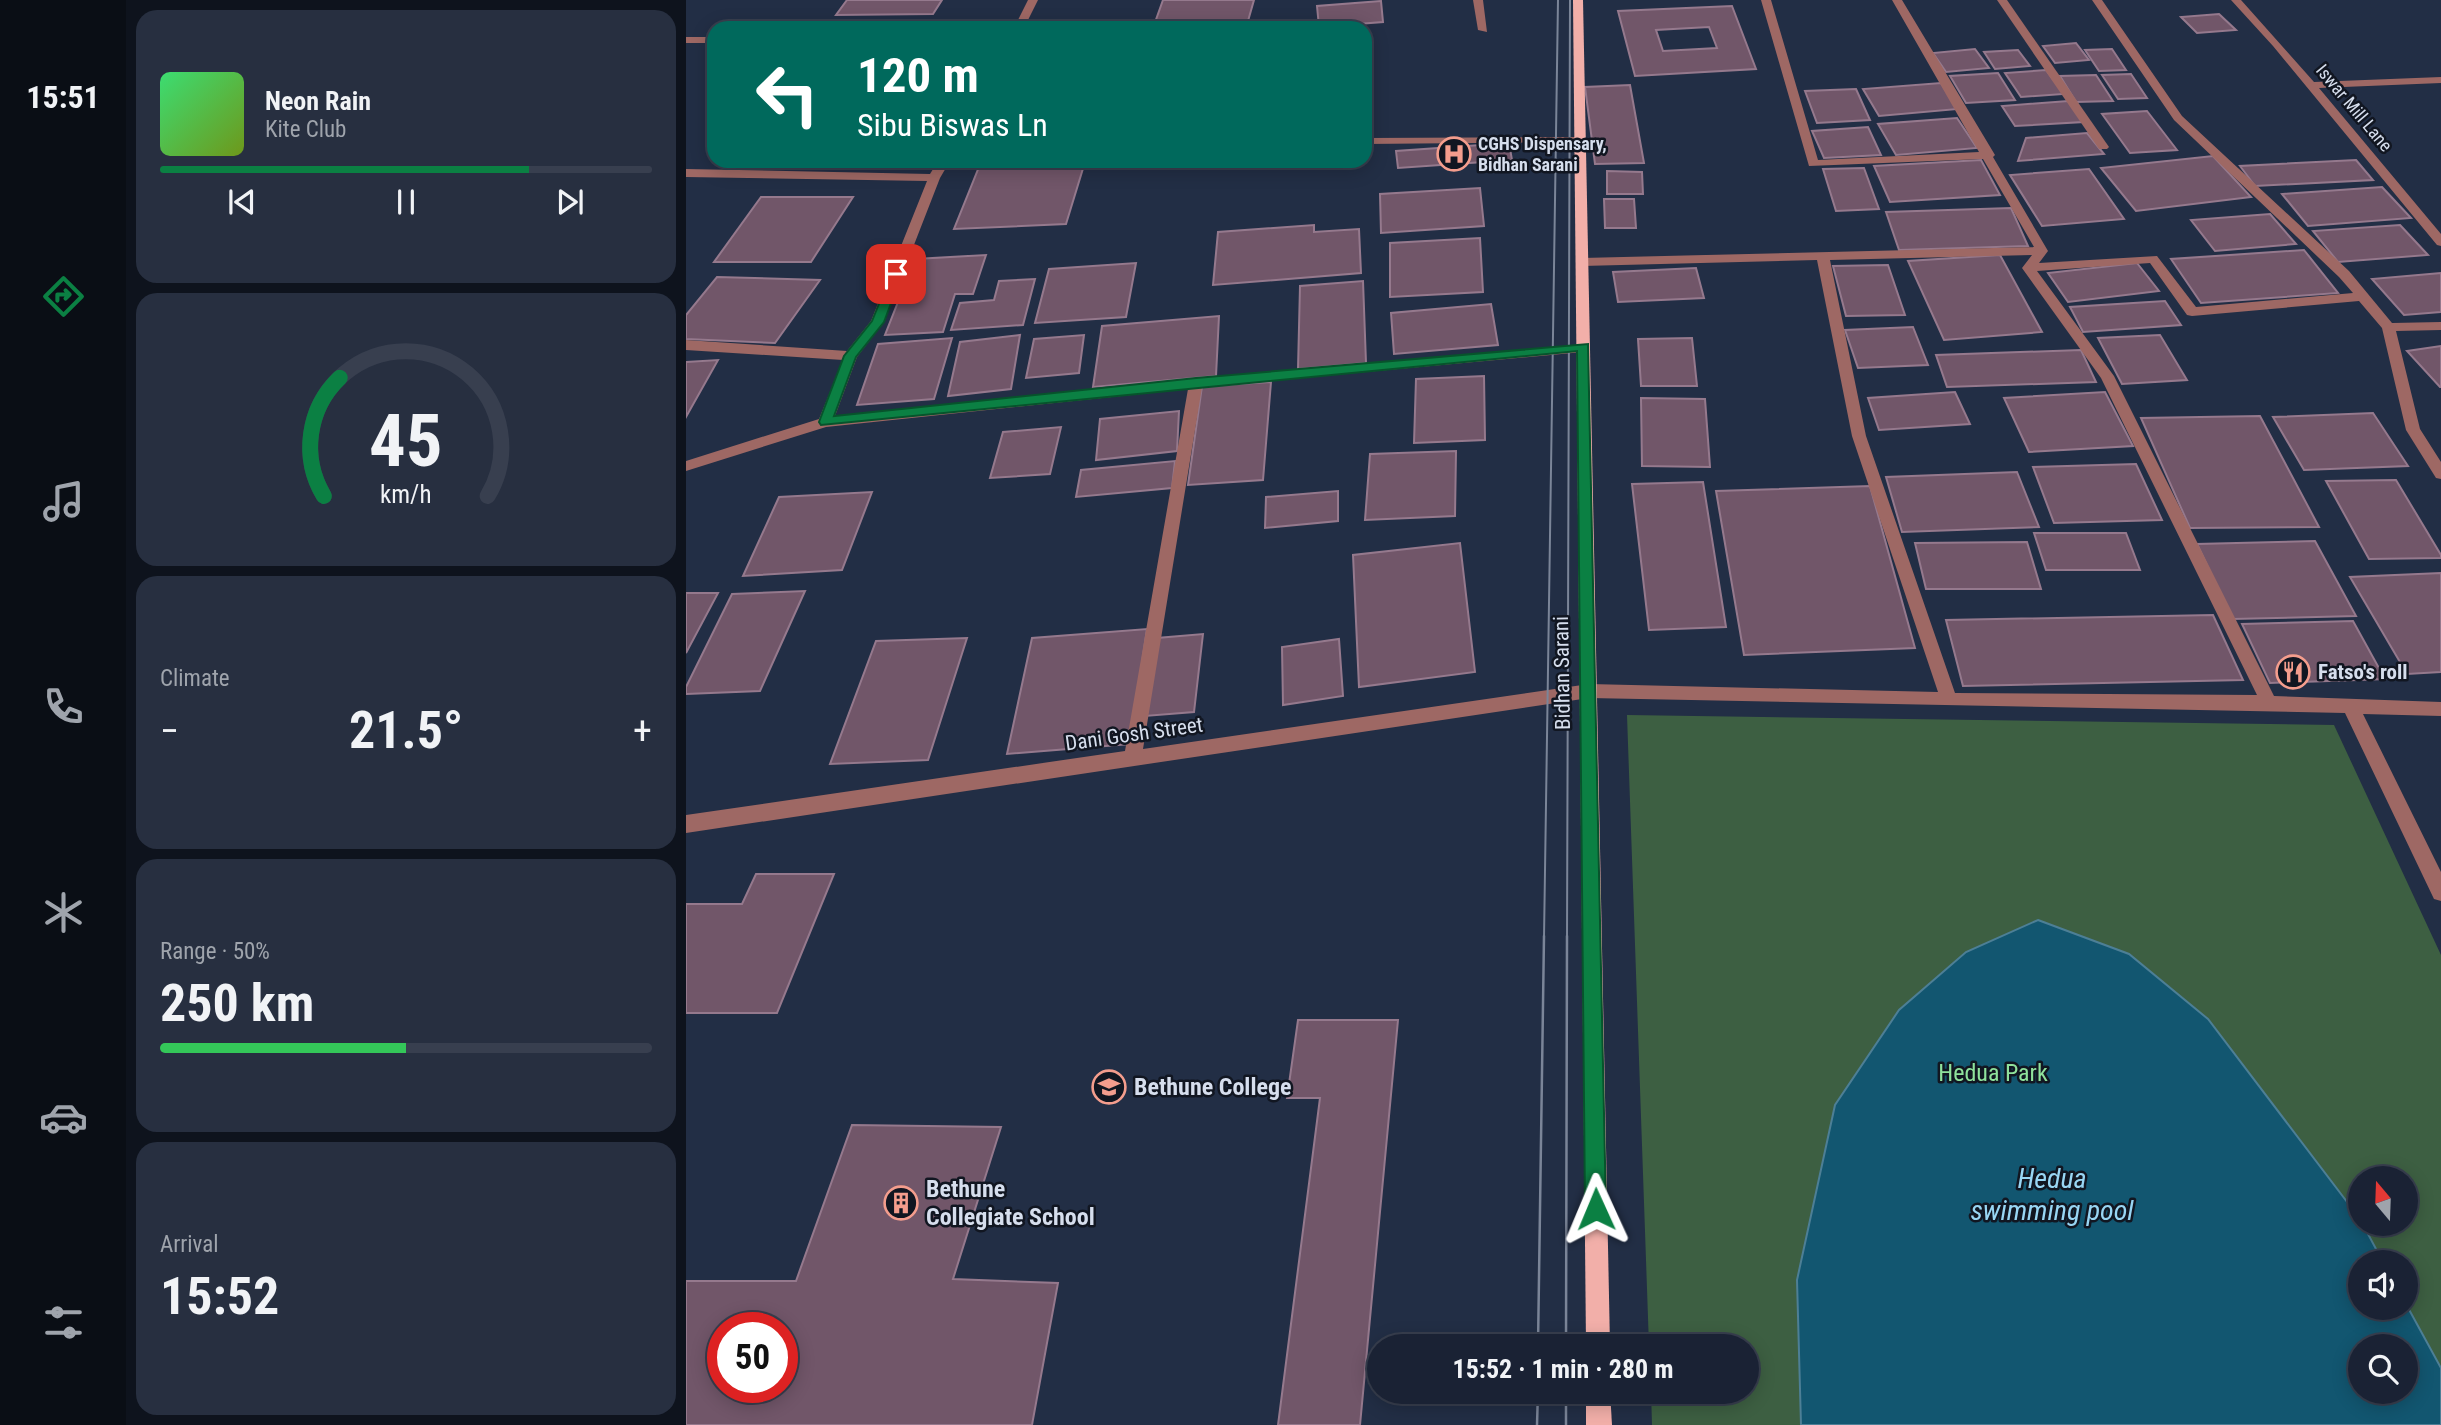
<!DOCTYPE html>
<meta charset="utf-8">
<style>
body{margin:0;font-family:"Roboto Condensed",sans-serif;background:#272f40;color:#f1f3f6;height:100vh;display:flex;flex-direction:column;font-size:26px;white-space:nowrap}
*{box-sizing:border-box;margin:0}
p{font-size:23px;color:#9fa4ac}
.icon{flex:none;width:38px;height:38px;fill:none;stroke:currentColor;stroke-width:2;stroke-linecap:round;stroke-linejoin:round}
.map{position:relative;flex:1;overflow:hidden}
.panel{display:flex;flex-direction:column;gap:10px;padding:10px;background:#0e131d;width:560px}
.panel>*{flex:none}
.guide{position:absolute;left:21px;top:21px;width:665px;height:147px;border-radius:21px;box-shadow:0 4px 18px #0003,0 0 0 2px #383f4f;background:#00695c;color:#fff;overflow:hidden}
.needle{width:46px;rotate:341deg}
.buttons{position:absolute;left:1662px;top:1166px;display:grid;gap:14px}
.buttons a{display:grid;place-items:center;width:70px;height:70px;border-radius:50%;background:#1a2234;box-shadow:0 4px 18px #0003,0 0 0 2px #383f4f;font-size:35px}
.speed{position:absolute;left:21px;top:1312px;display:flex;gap:14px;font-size:35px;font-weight:700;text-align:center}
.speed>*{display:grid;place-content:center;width:91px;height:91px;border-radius:50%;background:#1a2234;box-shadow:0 4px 18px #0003,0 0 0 2px #383f4f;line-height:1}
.speed .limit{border:10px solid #d22;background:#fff;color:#111}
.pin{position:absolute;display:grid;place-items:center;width:60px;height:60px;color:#fff;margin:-30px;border-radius:14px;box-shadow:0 4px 10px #0006}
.me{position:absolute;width:77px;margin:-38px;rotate:359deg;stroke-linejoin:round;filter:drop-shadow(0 0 5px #0008)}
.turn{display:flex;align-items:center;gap:24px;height:147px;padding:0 35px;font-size:32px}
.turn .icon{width:91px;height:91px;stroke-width:2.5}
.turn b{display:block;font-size:49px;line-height:60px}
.big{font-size:52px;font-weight:700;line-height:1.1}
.panel .widget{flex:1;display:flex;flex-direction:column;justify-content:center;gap:10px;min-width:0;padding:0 24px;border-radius:21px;background:#272f40}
.panel .dial{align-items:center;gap:0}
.dial svg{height:182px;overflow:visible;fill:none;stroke:#383f4f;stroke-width:7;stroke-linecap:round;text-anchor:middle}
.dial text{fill:#f1f3f6;stroke:none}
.song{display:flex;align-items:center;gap:21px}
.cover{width:84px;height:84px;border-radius:10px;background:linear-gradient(135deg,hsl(140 70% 55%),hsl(80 70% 35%))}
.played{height:7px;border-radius:4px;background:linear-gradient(90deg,#0b8043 75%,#383f4f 75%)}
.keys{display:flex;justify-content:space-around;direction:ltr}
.heat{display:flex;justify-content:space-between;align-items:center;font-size:38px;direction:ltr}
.charge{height:10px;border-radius:5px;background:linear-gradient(90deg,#34c759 50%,#383f4f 0)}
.trip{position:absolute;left:681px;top:1334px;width:392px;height:70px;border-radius:35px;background:#1a2234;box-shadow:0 4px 18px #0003,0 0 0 2px #383f4f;font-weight:700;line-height:70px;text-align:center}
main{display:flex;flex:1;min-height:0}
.menu{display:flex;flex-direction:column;width:126px;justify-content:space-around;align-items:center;background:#0a0e15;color:#9fa4ac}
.menu .icon{width:49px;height:49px}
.menu .on{color:#0b8043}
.menu b{font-size:32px;color:#f1f3f6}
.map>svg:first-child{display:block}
.green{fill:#3d5f42;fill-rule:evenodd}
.water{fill:#125670;stroke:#4d7f96;stroke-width:2;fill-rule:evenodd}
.building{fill:#715669;stroke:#95798d;stroke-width:2;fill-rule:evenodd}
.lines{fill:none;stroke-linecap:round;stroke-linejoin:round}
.minor{fill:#9e6864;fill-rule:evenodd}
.major{fill:#f2afa9;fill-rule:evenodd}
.tram-far1{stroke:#7b8598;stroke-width:2}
.tram{stroke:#7b8598;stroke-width:2.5}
.route{fill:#0b8043;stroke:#07532c;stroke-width:2}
.labels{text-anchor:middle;stroke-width:5;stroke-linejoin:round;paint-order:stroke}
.far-street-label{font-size:18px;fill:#d6deed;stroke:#111621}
.far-poi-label{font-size:18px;font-weight:bold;fill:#d6deed;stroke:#111621;text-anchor:start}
.poi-label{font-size:21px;font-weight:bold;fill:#d6deed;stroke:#111621;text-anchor:start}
.street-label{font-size:21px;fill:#d6deed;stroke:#111621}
.near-park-label{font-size:24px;fill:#8fe29c;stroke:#111621}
.near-poi-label{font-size:24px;font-weight:bold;fill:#d6deed;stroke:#111621;text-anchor:start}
.near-water-label{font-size:28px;font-style:italic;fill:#98d6f4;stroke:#111621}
</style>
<main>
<nav class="menu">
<b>15:51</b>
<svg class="icon on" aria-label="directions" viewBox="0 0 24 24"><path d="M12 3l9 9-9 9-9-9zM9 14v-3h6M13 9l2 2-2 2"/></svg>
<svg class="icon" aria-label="music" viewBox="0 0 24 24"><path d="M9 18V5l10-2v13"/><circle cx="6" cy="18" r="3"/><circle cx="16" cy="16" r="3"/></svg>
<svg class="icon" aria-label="phone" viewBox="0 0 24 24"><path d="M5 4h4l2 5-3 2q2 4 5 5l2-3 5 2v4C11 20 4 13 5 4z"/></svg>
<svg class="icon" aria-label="climate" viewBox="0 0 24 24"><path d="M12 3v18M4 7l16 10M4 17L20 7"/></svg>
<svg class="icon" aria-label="car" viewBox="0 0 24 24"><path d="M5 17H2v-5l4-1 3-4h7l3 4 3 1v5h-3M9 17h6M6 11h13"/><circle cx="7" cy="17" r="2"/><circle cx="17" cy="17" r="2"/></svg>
<svg class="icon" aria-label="filters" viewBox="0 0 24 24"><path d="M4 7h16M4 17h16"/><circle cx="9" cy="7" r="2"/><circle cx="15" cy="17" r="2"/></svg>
</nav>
<section class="panel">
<div class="widget">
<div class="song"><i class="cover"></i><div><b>Neon Rain</b><p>Kite Club</p></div></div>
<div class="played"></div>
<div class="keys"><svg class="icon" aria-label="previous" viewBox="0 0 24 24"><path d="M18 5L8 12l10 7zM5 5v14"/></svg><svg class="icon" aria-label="pause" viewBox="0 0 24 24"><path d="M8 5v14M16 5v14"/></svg><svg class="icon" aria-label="next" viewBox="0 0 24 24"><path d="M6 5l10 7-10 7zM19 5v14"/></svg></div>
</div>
<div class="widget dial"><svg viewBox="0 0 100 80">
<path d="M14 69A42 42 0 1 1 86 69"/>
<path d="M14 69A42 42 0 0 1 21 17" stroke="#0b8043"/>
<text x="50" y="56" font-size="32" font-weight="700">45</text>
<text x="50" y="72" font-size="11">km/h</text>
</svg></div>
<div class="widget"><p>Climate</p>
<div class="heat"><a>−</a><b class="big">21.5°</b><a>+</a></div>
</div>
<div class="widget"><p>Range · 50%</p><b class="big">250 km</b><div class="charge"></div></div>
<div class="widget"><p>Arrival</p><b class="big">15:52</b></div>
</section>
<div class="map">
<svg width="1755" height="1425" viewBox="0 0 1755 1425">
<rect width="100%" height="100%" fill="#222e45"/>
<!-- green -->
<path class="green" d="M941,715l707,10 107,230v470h-789l-1,-34h95v-45h-97zM1675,1178h45v45h-45zM1675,1262h45v45h-45zM1675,1346h45v45h-45z"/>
<!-- water -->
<path class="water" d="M1352,920l91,34 79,65 152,200 23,43h-22v45h45v-3l35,64v57h-640l-4,-145 38,-175 64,-95 67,-58zM1675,1346h45v45h-45z"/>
<!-- building -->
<g class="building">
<polygon points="161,0 256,0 247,14 150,15"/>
<polygon points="477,0 568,0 560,28 467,28"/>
<polygon points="695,1 697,22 633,27 631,6"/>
<path d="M1046,6l24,63 -121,7 -17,-65zM1023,27l8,21 -54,3 -7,-21z"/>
<polygon points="1533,14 1550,30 1511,33 1495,17"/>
<polygon points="437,21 435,28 352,28 354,24"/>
<polygon points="1390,43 1403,60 1369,63 1357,46"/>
<polygon points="1289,49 1303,68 1260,72 1247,53"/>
<polygon points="1426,49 1440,70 1413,71 1399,50"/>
<polygon points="1332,50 1344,66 1309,69 1298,52"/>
<polygon points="1360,70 1378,94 1335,97 1319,73"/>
<polygon points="1312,73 1329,100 1280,103 1264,76"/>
<polygon points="1445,74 1461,98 1432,99 1416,75"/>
<polygon points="1410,75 1427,101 1390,102 1374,76"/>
<polygon points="1255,83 1272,109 1193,116 1177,89"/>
<polygon points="944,85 958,163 909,164 899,87"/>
<polygon points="1170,89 1184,120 1131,123 1119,91"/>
<polygon points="1382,101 1397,122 1329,126 1316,106"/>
<polygon points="1461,111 1491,150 1444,153 1416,114"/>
<polygon points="1271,118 1291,148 1210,155 1192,124"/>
<polygon points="1182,127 1195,155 1138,158 1126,131"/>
<polygon points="1401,133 1418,154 1332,161 1340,138"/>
<polygon points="823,143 826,160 712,168 710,151"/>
<polygon points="1527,156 1565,197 1450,211 1415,168"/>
<polygon points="1295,160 1314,195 1204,202 1188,166"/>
<polygon points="1670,160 1687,180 1569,186 1554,166"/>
<polygon points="399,162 380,224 268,229 293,167"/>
<polygon points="1178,168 1193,209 1150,211 1137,169"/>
<polygon points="1403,169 1438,219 1356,226 1324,175"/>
<polygon points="921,171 956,172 957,194 921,194"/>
<polygon points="1696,187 1725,218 1622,226 1596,194"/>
<polygon points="794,188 798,226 695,233 694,194"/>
<polygon points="75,197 167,197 125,262 28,262"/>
<polygon points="918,199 948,199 950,228 919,228"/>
<polygon points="1325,208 1342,246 1213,250 1200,212"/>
<polygon points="1584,214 1610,244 1529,251 1505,220"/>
<polygon points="628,225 628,232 673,229 675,273 527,285 532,232"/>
<polygon points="1714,225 1742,255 1652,262 1627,231"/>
<polygon points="794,238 797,292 704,297 704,243"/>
<polygon points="1618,250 1652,293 1515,303 1485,259"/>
<polygon points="300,255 287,294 269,294 257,332 199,335 229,259"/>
<polygon points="1314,255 1356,332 1258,340 1222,261"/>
<polygon points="450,263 440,317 349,323 363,269"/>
<polygon points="1451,263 1473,291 1382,302 1362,273"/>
<polygon points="1202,265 1219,315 1160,316 1147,266"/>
<polygon points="1010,268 1018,298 932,302 927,272"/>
<polygon points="1755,273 1755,312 1718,315 1686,279"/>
<polygon points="31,277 134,280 89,343 0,339 0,315"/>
<polygon points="349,279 337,325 265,330 274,303 308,300 313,281"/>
<polygon points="677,281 680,363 612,369 614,286"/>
<polygon points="1479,301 1495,325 1397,332 1384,307"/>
<polygon points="805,304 812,345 708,354 705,313"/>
<polygon points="533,316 530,376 407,387 416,326"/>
<polygon points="1227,327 1242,365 1172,368 1159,330"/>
<polygon points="334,335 325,389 262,396 274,342"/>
<polygon points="398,335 393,373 340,378 348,339"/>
<polygon points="1474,335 1501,380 1436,384 1412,338"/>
<polygon points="266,338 248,399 171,405 192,344"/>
<polygon points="1006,338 1011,386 955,386 952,339"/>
<polygon points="1755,346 1755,387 1754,387 1721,351"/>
<polygon points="1395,350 1410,382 1261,387 1250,355"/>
<polygon points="32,360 0,417 0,362"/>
<polygon points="798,376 799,440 728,443 730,379"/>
<polygon points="585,382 577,480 502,485 516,386"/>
<polygon points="1269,392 1284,424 1193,430 1182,398"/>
<polygon points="1419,392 1447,446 1343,452 1318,398"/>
<polygon points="955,398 1019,399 1024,467 956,466"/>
<polygon points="493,411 491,451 410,460 414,419"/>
<polygon points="1687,413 1722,466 1618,470 1587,417"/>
<polygon points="1574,416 1633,527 1504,528 1455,418"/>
<polygon points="375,427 364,474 304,478 317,432"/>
<polygon points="770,451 769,516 679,520 684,454"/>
<polygon points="489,461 486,488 390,497 395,470"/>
<polygon points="1450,464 1476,520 1368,523 1347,467"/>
<polygon points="1331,472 1353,527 1216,532 1200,477"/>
<polygon points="1710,480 1755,555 1755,558 1683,559 1640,481"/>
<polygon points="1017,482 1040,627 963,630 946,484"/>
<polygon points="1184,486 1229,648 1058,655 1030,491"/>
<polygon points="652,491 652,521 579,528 580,497"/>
<polygon points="186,492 156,570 57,576 93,497"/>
<polygon points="1348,533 1440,533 1454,570 1360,570"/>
<polygon points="1629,541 1670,616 1546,619 1511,544"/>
<polygon points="1341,542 1355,589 1240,589 1229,543"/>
<polygon points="774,543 789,672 673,687 667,555"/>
<polygon points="1755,573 1755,672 1721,674 1664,577"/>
<polygon points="119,591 74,691 0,694 0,687 46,594"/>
<polygon points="0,593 32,593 0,653"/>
<polygon points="1527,615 1557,680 1277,686 1260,620"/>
<polygon points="1667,621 1699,679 1584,683 1556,624"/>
<polygon points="461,629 444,744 321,754 346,638"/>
<polygon points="517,634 508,712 459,716 471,638"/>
<polygon points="281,638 242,760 144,764 190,641"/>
<polygon points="653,639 657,696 597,705 596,647"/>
<polygon points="70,874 148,874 91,1013 0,1013 0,904 56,904"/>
<polygon points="612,1020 712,1020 674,1425 592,1425 634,1098 601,1098"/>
<path d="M166,1125l149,2 -48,152 105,4 -26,142h-346v-144h110zM37,1328h59v60h-59z"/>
</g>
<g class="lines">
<!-- minor -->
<g class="minor">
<polygon points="342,0 352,0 338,28 328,28"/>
<polygon points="787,0 797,0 801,32 792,30"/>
<path d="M1075,0h10l47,160 161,-8 -87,-152h10l93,155 -2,2 55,94 -9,12 118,-7 39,51 157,-14 -14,-16 -165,-157 -82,-120h10l80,116 167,155 43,52 49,-1v8l-45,1 24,98 21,33v17l-5,-1 -30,-48 -24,-102 -23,-27 -167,15 -5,-1 -37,-52 -113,8 77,105 160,320 167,6v14l-78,-2 78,158v29l-7,-2 -89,-186 -756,-15 -903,135v-18l439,-64 63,-362 -362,38 -140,44v-10l133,-42 24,-59 -157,-10v-10l161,11 24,-30 56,-140 -241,-4v-8l244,5 8,-13h12l-10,17 -56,144 -27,35 -22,59 361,-38 392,-34 2,3 -7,5 -381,35 -59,362 446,-65 349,8 -86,-256 -35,-176 -235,6 -6,-4 6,-4 452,-11 -51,-88 -174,7zM1346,255l-10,13 79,110 156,317 -302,-2 -89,-257 -36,-176z"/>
<polygon points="1311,0 1321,0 1423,147 1421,149 1413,149"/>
<polygon points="1545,0 1555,0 1628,82 1755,77 1755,83 1633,88 1755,234 1755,246 1751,245 1587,46"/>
<rect x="0" y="37" width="28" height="6"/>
<polygon points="898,137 898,141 894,142 679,144 679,138"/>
</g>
<!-- major -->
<g class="major">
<polygon points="887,0 897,0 924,1346 900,1346"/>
<polygon points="900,1391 924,1391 926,1425 900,1425"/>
</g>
<!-- tram-far1 -->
<g class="tram-far1">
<polyline points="858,938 872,0"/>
<polyline points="881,938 884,0"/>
</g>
<!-- tram -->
<g class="tram">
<polyline points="852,1346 858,936"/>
<polyline points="880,1346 881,936"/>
<polyline points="880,1391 880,1425"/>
<polyline points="851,1425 852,1391"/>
</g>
</g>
<!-- route -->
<polygon class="route" points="210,270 216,274 198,322 170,357 148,416 510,378 902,344 920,1209 917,1217 910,1220 902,1217 899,1209 891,351 135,425 133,422 158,356 186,321 205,274"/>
<!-- icons -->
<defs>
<symbol id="hospital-ring" viewBox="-11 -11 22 22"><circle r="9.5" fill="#111621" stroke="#f49d8d" stroke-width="1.5"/><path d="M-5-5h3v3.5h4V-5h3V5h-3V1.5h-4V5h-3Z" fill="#f49d8d"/></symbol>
<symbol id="restaurant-ring" viewBox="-11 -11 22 22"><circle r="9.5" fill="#111621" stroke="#f49d8d" stroke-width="1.5"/><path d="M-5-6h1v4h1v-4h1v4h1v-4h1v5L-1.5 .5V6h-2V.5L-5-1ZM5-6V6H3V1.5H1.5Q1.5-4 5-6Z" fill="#f49d8d"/></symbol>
<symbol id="university-ring" viewBox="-11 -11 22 22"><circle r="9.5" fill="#111621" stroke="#f49d8d" stroke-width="1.5"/><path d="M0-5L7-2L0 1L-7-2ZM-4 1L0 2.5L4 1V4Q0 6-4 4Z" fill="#f49d8d"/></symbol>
<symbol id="building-ring" viewBox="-11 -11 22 22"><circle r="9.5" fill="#111621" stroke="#f49d8d" stroke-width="1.5"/><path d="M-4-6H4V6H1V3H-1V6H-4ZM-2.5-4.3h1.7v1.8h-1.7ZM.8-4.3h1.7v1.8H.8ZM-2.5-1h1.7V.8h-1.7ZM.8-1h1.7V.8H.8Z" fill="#f49d8d"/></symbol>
</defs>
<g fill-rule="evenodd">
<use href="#hospital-ring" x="749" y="135" width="38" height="38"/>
<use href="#restaurant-ring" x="1588" y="653" width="38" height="38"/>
<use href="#university-ring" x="404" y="1068" width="38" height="38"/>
<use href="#building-ring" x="196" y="1184" width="38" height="38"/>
</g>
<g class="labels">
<!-- far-street labels -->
<g class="far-street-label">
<text transform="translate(1668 108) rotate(50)" y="6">Iswar Mill Lane</text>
</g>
<!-- far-poi labels -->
<g class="far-poi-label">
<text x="792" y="150">CGHS Dispensary,<tspan x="792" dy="21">Bidhan Sarani</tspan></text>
</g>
<!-- poi labels -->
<g class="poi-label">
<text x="1632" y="679">Fatso's roll</text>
</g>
<!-- street labels -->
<g class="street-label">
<text transform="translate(876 673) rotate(-91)" y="7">Bidhan Sarani</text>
<text transform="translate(448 734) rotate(-8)" y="7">Dani Gosh Street</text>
</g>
<!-- near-park labels -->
<g class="near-park-label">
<text x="1307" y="1081">Hedua Park</text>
</g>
<!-- near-poi labels -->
<g class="near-poi-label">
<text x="448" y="1095">Bethune College</text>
<text x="240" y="1197">Bethune<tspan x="240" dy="28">Collegiate School</tspan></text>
</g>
<!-- near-water labels -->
<g class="near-water-label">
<text x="1366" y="1188">Hedua<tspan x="1366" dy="32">swimming pool</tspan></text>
</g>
</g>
</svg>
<div class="buttons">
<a><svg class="needle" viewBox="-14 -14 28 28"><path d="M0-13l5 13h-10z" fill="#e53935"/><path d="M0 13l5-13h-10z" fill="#9fa4ac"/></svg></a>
<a><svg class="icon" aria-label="sound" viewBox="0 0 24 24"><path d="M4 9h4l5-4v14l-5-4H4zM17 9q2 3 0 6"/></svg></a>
<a><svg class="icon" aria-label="search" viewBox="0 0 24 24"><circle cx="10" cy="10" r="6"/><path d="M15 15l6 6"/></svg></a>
</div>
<div class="speed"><div class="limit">50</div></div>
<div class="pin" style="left:210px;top:274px;background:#d93025"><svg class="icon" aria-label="arrive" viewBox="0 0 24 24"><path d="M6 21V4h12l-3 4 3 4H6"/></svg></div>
<svg class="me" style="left:910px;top:1209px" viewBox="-20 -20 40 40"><path d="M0-17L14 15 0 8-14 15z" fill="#0b8043" stroke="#fff" stroke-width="4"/></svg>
<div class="trip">15:52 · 1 min · 280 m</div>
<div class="guide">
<div class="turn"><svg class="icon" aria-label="left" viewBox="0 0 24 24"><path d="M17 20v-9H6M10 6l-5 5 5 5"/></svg><div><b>120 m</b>Sibu Biswas Ln</div></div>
</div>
</div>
</main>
